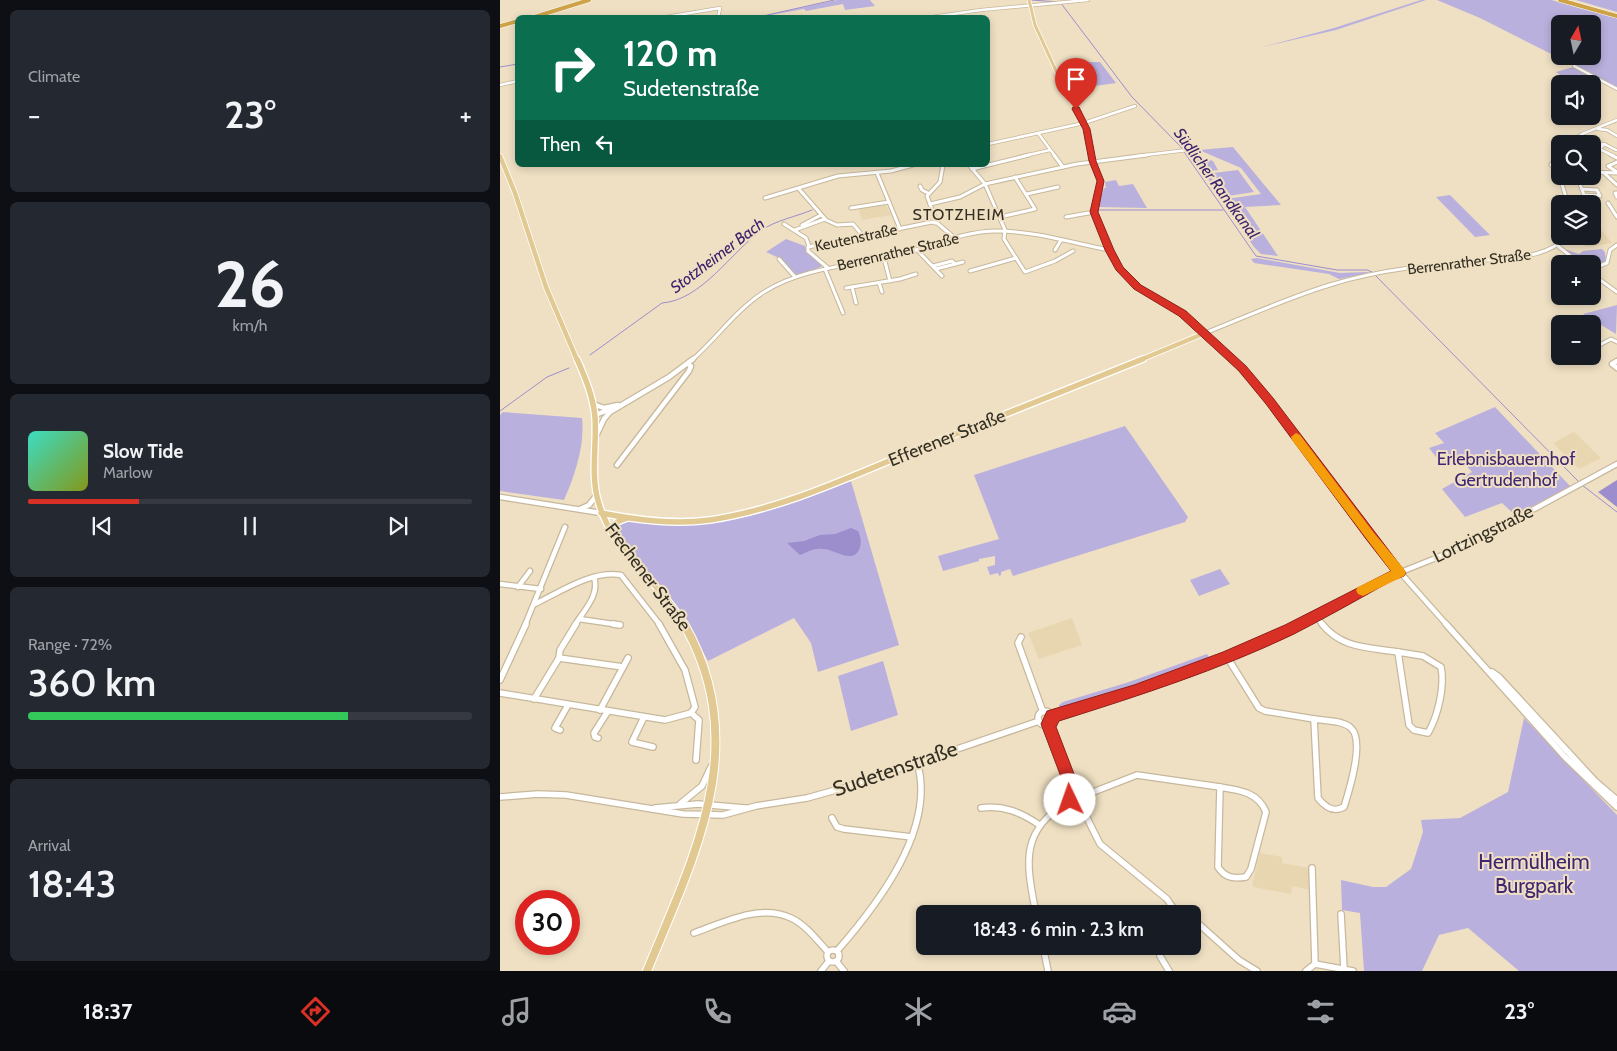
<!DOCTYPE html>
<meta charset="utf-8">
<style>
body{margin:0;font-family:Cabin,sans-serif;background:#242831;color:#f1f3f6;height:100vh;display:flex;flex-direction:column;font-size:19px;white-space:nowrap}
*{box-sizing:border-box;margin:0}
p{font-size:16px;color:#9ea1a6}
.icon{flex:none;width:28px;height:28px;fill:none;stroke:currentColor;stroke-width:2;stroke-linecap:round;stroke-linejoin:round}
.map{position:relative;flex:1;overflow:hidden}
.sheet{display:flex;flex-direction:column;gap:10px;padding:10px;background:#0d0f14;width:500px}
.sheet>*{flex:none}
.hud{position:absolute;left:15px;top:15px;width:475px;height:152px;border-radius:8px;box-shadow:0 2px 8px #0003;background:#0b6e4f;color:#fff;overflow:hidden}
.needle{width:32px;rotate:9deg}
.tools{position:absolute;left:1051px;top:15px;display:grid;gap:10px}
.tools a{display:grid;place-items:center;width:50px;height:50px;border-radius:8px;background:#171b24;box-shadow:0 2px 8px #0003;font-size:25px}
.speed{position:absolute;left:15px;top:890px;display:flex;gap:10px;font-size:25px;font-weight:700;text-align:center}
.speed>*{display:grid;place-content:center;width:65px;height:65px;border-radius:50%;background:#171b24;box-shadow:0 2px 8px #0003;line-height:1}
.speed .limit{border:8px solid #d22;background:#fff;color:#111}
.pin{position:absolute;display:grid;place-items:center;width:42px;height:42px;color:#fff;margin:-51px -21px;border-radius:50% 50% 50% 0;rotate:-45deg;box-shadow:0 0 5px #0007}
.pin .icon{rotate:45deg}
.me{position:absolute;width:55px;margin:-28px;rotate:357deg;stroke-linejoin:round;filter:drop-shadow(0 0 4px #0008)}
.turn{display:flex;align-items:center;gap:18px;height:105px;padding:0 25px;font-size:22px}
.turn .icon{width:65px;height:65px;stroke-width:2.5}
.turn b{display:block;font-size:35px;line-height:42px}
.then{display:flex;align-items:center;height:48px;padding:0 25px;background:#0003;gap:10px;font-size:19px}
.big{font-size:38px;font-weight:600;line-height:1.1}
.sheet .tile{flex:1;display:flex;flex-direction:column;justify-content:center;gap:8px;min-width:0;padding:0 18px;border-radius:8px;background:#242831}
.sheet .dial{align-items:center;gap:0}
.dial b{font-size:65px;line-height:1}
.song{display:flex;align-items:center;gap:15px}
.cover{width:60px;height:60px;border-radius:8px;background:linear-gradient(135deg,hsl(170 70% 55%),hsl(70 70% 35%))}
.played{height:5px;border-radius:2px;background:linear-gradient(90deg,#d93025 25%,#363941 25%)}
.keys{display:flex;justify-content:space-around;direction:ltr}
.heat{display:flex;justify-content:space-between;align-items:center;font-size:28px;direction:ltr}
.charge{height:8px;border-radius:4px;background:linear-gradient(90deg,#34c759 72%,#363941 0)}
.trip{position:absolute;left:416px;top:905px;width:285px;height:50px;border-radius:8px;background:#171b24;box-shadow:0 2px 8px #0003;font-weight:600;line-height:50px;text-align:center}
.tab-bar{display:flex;height:80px;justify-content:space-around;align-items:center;background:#090b0e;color:#9ea1a6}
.tab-bar .icon{width:35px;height:35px}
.tab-bar .selected{color:#d93025}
.tab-bar b{font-size:22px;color:#f1f3f6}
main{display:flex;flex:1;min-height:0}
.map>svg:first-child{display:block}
.built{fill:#e8d6b1}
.green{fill:#bab0dd}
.water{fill:#9c8dcd}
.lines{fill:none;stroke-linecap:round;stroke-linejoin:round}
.stream{stroke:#9c8dcd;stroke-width:1}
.minor-far3-casing{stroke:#c7b89c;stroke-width:4}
.minor-far2-casing{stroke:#c7b89c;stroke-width:5}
.minor-far1-casing{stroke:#c7b89c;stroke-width:7}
.minor-casing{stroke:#c7b89c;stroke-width:8}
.major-far3-casing{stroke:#fff;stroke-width:4.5}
.major-far2-casing{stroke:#fff;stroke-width:6}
.major-far1-casing{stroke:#fff;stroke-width:8}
.major-casing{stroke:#fff;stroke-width:10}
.highway-casing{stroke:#fff;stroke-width:5}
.minor-far3{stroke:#fff;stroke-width:2.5}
.minor-far2{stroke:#fff;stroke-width:3}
.minor-far1{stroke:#fff;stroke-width:4.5}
.minor{stroke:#fff;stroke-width:5.5}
.major-far3{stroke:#e2c891;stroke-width:3}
.major-far2{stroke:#e2c891;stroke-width:4.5}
.major-far1{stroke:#e2c891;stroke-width:5.5}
.major{stroke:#e2c891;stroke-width:8}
.highway{stroke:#cea348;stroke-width:4}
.route{fill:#d93025;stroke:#8d1f18}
.slow{fill:#f59e0b}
.labels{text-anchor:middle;stroke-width:4;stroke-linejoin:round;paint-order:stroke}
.far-street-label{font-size:15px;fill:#332e22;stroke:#efe0c3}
.far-water-label{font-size:16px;font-style:italic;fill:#3c216d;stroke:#efe0c3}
.far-quarter-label{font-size:16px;letter-spacing:1px;fill:#332e22;stroke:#efe0c3}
.street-label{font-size:18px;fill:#332e22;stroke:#efe0c3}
.park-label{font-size:18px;fill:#402672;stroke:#efe0c3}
.near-street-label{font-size:21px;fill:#332e22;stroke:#efe0c3}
.near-park-label{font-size:21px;fill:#402672;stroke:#efe0c3}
</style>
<main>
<section class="sheet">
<div class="tile"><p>Climate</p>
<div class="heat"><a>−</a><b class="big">23°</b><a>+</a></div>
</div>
<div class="tile dial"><b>26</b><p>km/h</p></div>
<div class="tile">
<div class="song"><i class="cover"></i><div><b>Slow Tide</b><p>Marlow</p></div></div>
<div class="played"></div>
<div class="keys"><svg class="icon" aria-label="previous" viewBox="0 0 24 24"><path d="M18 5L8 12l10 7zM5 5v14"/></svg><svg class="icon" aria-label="pause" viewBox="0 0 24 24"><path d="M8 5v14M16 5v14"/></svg><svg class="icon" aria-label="next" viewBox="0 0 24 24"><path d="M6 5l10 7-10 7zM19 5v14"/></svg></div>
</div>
<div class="tile"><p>Range · 72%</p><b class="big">360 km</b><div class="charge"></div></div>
<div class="tile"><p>Arrival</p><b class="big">18:43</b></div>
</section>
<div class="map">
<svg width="1117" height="971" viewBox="0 0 1117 971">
<rect width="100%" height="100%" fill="#efe0c3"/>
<!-- built -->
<g class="built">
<polygon points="385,204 391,215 362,220 358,208"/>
<polygon points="1093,220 1112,243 1086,247 1076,240 1079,236 1092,236"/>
<polygon points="1074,432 1101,458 1079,469 1053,443"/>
<polygon points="572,618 582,645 539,659 528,633"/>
<polygon points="760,853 782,857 782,863 809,868 810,890 792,886 791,894 754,887 752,885"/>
</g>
<!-- green -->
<g class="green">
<polygon points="337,0 370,0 375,6 345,10 343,4 306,11 304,9 259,17"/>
<polygon points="921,0 926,0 836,30 762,47 834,28"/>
<polygon points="937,0 1051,0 1117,17 1117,87 1076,66 1087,56 1092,56 1093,52 1100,48 1093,50 1092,24 1060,24 1060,56 1084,56 1073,65 980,18"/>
<polygon points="1076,0 1117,0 1117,12"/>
<polygon points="583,62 600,62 616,83 567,90 560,72 581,69 579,64"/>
<path d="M1073,67l20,10c-19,9 -20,7 -37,-5z"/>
<polygon points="733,147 781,205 745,207 778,256 761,254 754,247 690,152 696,150 700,157 713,161 718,170 710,171 704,162 701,163 726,199 761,194 741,168 699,150"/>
<polygon points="738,170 754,192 728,196 713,173"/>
<polygon points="616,180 619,186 633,184 647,208 598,207 604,188 606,188 605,182"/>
<polygon points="950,195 990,235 975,237 936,197"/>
<path d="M286,239l19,7c3,10 11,12 17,19l-1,2 -25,8 -15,-16 -15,-7z"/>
<polygon points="1065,249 1079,254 1083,251 1102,249 1105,252 1106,261 1093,268 1092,264 1083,264"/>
<polygon points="757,258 840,273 867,272 870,273 839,279 829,274 754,263 751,259"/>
<polygon points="1117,305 1116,334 1083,314"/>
<polygon points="995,407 1071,487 1015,515 1002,503 965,517 942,489 972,472 961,460 943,466 929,448 944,443 935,433"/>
<path d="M3,412l79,6c3,27 -7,57 -18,82l-64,-9v-76z"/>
<polygon points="625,426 688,517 685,522 513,576 510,569 501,572 501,575 499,576 498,573 490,575 487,567 495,565 495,556 479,559 479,561 443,571 438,556 499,539 474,475"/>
<polygon points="351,481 399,645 318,672 311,643 294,618 208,661 183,615 128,551 115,530 118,524 127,521 178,525 221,520 257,512"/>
<polygon points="720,569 730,584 699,596 690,580"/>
<polygon points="707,654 711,660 629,690 559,709 559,705 563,702 629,682"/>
<polygon points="383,661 398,715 351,731 338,676"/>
<polygon points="1024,718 1117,815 1117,971 1019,971 968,928 939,935 922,971 864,971 860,913 842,910 841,880 873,887 886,887 911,869 923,832 921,820 960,818 1008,792"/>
</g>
<!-- water -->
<g class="water">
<polygon points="1117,480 1117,507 1098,492"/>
<path d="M351,528l7,3c3,6 4,13 1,19 -7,14 -25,-1 -36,-1 -9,-1 -15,3 -23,6l-13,-12 17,-2 16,-6 15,-1z"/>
</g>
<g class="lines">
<!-- stream -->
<g class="stream">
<polyline points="531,0 560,2 632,97 680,146 756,256 837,270 867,270 872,272 1079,482"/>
<polyline points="254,18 334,0"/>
<polyline points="0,67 18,64"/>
<polyline points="597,210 723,210"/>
<path d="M90,355l72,-52c40,-3 69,-51 100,-73 12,-9 36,-14 50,-20"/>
<polyline points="0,411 47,377 69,368"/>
<polyline points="1082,485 1117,512"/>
</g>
<defs>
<g id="minor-far3">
<polyline points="160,18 220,8 218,18"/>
<polyline points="425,18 481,10 588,0"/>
<polyline points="1074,66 1117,89"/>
<polyline points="0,85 18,81"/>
<polyline points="1098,129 1107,130 1117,136"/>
<polyline points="538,133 555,156"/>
<polyline points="488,144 584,123 635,106"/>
<polyline points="1067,144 1082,134 1117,120"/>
<polyline points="1106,145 1116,150"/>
<polyline points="1099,149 1105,144 1094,145 1095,147 1114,156"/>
<polyline points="524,156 550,150"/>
<polyline points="637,156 696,149"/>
<polyline points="1059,156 1060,154"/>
</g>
<g id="minor-far2">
<polyline points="554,155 563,167"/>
<polyline points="1111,155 1117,158"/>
<polyline points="1058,162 1060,155"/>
<polyline points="1117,162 1108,166 1117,172"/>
<polyline points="469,165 485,184 505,230 504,239 525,272 555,261 573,251"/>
<polyline points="1051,165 1053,162 1060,163"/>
<polyline points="1057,168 1068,204"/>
<polyline points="472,169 529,155"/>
<polyline points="1092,172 1117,173"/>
<polyline points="377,173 400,229"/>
<polyline points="1104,173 1117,185"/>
<polyline points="1077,176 1084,195 1100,196 1097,190 1082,189"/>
<polyline points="420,186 422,190 428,193"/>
<polyline points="299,189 326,220 337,225 353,224 363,236"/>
<polyline points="1117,193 1115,193 1117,197"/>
<polyline points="527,194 558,187"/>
<polyline points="265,198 338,176 391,171 413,165"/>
<polyline points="1108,203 1117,217"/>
<polyline points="430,204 460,197 485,184 577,164 647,155"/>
<polyline points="351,208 389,202"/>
<polyline points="500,217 535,209 515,177"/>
<polyline points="566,217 594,212"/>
<polyline points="435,223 436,220 427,196 440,182 443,165"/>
<polyline points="284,224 306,238 309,246"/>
<polyline points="302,225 321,215"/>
<polyline points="295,230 325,219"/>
<polyline points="1058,246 1080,264"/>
<polyline points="417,250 442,276"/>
<polyline points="555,250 561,240"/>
<polyline points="384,258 390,281"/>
<polyline points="279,259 295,277"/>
<polyline points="433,266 452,261 455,264"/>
<polyline points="328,268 308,251 308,247 432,222 437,223 456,239"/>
<polyline points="325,269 343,313"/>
<polyline points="436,269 463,262"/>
<polyline points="1092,269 1107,263 1110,250 1117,245"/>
<polyline points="470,271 516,258"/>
<polyline points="1092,274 1117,292"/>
<polyline points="379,283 382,292"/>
<polyline points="352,287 356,303"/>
<polyline points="346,288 400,279 416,274"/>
<polyline points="1092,327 1098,323"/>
<polyline points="1092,340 1100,345"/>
<polyline points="1092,349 1111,339 1117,342"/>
<path d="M192,360c25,-22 44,-50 72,-68 40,-25 88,-26 134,-37 33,-8 64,-24 99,-24 38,0 75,12 112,19"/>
<path d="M733,360l-28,-27c43,-17 84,-36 128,-49 49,-15 103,-20 154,-24 29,-3 59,-2 81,-24"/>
</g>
<g id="minor-far1">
<polyline points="732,359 772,405 883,553 947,625"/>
<polyline points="1117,361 1112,364 1117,368"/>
<polyline points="93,404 104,408 118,405"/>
<polyline points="95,415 111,409"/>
<polyline points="96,436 104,419 110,412 169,377 193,359"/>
<polyline points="117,465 189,371 191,366 188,364"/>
<polyline points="0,497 101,513"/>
<polyline points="80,509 89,505 96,496"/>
<polyline points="0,584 41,589"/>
<polyline points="18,587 30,571"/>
<path d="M35,604c25,-12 57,-34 86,-29l39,50"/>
<polyline points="816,616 823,625"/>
<polyline points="79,619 120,625"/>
<polyline points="25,625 65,527"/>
<path d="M75,625c9,-15 25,-30 19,-48"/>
<polyline points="796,625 886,578 936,558 1014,520 1117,464"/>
</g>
<g id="minor">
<polyline points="113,624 120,625"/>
<polyline points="159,624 185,670 195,707 191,713"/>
<path d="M822,624c20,25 46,23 76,28"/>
<polyline points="946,624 1065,757 1117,807"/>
<polyline points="521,637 518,643 543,712"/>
<path d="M898,652l25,4 18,11c4,19 -3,49 -13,66l-14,-3 -5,-5z"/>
<polyline points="727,657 759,708 765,711 814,719"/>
<polyline points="59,658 123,667"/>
<polyline points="992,672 999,677 1095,781 1117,800"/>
<polyline points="0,680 26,624"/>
<polyline points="0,693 165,720 191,713"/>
<polyline points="34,699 59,658 60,650 76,624"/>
<polyline points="100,710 128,658"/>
<circle cx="545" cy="718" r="7"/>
<polyline points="191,713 199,720 196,760"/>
<path d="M552,716c84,-25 169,-51 247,-92"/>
<polyline points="144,717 132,742 153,747"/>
<path d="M814,719c12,2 28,1 37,9 14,13 -2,63 -7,79 -11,6 -19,0 -26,-9z"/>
<polyline points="548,725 574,792"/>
<polyline points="60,730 55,728 68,705"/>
<polyline points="98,738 95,737 94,733 108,711"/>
<path d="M720,787c19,3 38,5 46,25l-15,57 -5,8c-12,2 -21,1 -28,-10z"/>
<circle cx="576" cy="798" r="7"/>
<polyline points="583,796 637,775 720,787"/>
<polyline points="0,797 38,794 66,795 183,814 223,815 256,806 307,798 343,788 539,721"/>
<polyline points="180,804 202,786 211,767"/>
<polyline points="580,804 600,844 667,899 673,908 686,914"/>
<polyline points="155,808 198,804 245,808"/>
<path d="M481,808c22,-3 39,4 57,16"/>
<polyline points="332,818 337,827 344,829 412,837"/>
<polyline points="812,868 815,964"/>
<path d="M536,914c-10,-52 -17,-83 34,-114"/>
<polyline points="841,914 844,969"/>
<polyline points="692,918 739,960 757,971"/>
<path d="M194,933c28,-10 67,-30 97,-15 15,7 26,22 37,34"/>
<polyline points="543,946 548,971"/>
<polyline points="659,946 660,956 669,971"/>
<circle cx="333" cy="956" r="6"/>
<path d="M337,951c41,-47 100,-123 80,-189"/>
<polyline points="336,961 344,971"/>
<polyline points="321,971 329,961"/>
<polyline points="806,971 815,964 853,971"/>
</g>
<polyline id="major-far3" points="529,0 535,25 563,86 586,129 591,156"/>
<g id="major-far2">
<polyline points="591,155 600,181 594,212 609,250 619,268 632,282 682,313 705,333 640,360"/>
<polyline points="0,156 15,193 46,287 77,360"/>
</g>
<g id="major-far1">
<path d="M77,359c8,18 16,37 18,58 2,29 -5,59 4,87 15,50 61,78 86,121"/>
<path d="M101,513c36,7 73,12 109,7 73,-11 141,-44 208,-71 75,-30 151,-60 225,-90"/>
<polyline points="112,532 117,522 127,518"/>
</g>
<path id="major" d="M147,971c47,-115 106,-226 37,-347"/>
<g id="highway">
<polyline points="1060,0 1117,16"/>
<polyline points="31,18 89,0"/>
<polyline points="0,26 18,21"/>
</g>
</defs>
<!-- minor-far3 casing -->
<use href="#minor-far3" class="minor-far3-casing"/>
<!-- minor-far2 casing -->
<use href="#minor-far2" class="minor-far2-casing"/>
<!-- minor-far1 casing -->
<use href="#minor-far1" class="minor-far1-casing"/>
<!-- minor casing -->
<use href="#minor" class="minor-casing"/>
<!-- major-far3 casing -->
<use href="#major-far3" class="major-far3-casing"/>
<!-- major-far2 casing -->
<use href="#major-far2" class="major-far2-casing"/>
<!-- major-far1 casing -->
<use href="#major-far1" class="major-far1-casing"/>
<!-- major casing -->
<use href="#major" class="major-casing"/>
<!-- highway casing -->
<use href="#highway" class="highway-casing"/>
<!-- minor-far3 -->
<use href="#minor-far3" class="minor-far3"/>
<!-- minor-far2 -->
<use href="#minor-far2" class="minor-far2"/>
<!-- minor-far1 -->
<use href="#minor-far1" class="minor-far1"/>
<!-- minor -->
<use href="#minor" class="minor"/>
<!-- major-far3 -->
<use href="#major-far3" class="major-far3"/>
<!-- major-far2 -->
<use href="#major-far2" class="major-far2"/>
<!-- major-far1 -->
<use href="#major-far1" class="major-far1"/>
<!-- major -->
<use href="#major" class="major"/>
<!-- highway -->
<use href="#highway" class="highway"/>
</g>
<!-- route -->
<path class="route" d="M573,107h6l11,22 6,32 8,20 -6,31 16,38 9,17 18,18 45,26 60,55 27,32 133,175 -2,3 -13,5c-32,18 -64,36 -97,53 -75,36 -156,62 -235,87l-3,6 25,65 -6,13 -5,2 -5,-2 -2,-5 3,-10 -25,-66 6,-13 87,-26 89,-33 62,-27 106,-54 -25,-32 -100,-135 -27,-33 -60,-55 -45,-27 -18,-19 -11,-20 -15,-38 7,-31 -8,-20 -6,-32 -11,-20z"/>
<!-- slow -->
<polygon class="slow" points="796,433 800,435 874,533 904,569 906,573 904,576 867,594 863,596 858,594 856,590 858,587 891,571 792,440 791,437"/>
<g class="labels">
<!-- far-street labels -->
<g class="far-street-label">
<text transform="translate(356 238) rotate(-12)" y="5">Keutenstraße</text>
<text transform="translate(398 252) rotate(-13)" y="5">Berrenrather Straße</text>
<text transform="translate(969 262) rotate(-7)" y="5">Berrenrather Straße</text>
</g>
<!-- far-water labels -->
<g class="far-water-label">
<text transform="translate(717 183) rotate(54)" y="6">Südlicher Randkanal</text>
<text transform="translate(217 255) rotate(-37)" y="6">Stotzheimer Bach</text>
</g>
<!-- far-quarter labels -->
<g class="far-quarter-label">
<text x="459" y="220">STOTZHEIM</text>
</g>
<!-- street labels -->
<g class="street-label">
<text transform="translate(447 438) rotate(-22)" y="6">Efferener Straße</text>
<text transform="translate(983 534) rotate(-26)" y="6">Lortzingstraße</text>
<text transform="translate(148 577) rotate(53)" y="6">Frechener Straße</text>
</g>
<!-- park labels -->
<g class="park-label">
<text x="1006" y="465">Erlebnisbauernhof<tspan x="1006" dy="21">Gertrudenhof</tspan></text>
</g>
<!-- near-street labels -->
<g class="near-street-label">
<text transform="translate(395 769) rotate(-19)" y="7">Sudetenstraße</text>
</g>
<!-- near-park labels -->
<g class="near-park-label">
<text x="1034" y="869">Hermülheim<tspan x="1034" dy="24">Burgpark</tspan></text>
</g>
</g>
</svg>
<div class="tools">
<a><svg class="needle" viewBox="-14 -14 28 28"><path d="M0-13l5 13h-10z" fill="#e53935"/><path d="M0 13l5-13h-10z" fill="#9ea1a6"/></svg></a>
<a><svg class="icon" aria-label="sound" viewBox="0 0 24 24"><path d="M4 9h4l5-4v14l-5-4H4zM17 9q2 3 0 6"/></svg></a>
<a><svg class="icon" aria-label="search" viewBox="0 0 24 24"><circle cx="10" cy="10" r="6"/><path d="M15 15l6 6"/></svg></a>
<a><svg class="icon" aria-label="layers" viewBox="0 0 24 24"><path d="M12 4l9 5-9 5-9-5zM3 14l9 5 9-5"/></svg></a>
<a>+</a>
<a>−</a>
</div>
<div class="speed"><div class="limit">30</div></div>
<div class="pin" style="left:576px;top:109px;background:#d93025"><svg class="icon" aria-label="arrive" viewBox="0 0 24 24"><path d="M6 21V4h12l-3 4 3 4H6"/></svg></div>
<svg class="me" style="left:570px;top:800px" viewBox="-20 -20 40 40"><circle r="19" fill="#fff"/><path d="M0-13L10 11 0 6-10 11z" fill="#d93025"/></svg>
<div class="trip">18:43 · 6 min · 2.3 km</div>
<div class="hud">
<div class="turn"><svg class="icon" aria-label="right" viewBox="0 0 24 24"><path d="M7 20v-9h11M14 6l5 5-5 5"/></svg><div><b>120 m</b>Sudetenstraße</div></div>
<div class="then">Then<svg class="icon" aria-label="left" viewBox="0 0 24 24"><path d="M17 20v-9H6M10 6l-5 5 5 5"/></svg></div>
</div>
</div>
</main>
<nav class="tab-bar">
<b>18:37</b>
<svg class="icon selected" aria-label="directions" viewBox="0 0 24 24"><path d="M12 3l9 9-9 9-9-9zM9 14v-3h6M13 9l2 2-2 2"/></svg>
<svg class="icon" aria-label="music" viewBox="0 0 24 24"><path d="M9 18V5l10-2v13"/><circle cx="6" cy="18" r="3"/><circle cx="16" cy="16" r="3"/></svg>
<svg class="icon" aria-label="phone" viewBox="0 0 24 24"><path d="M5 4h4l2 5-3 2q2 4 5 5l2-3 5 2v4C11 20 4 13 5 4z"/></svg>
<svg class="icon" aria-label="climate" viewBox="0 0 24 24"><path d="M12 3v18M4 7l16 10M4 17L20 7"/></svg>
<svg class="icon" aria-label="car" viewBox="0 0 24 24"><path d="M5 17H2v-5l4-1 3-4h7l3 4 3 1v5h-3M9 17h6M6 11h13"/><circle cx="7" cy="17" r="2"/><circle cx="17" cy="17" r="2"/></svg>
<svg class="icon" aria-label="filters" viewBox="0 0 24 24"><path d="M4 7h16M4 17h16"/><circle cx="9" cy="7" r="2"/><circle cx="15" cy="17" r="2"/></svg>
<b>23°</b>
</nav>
